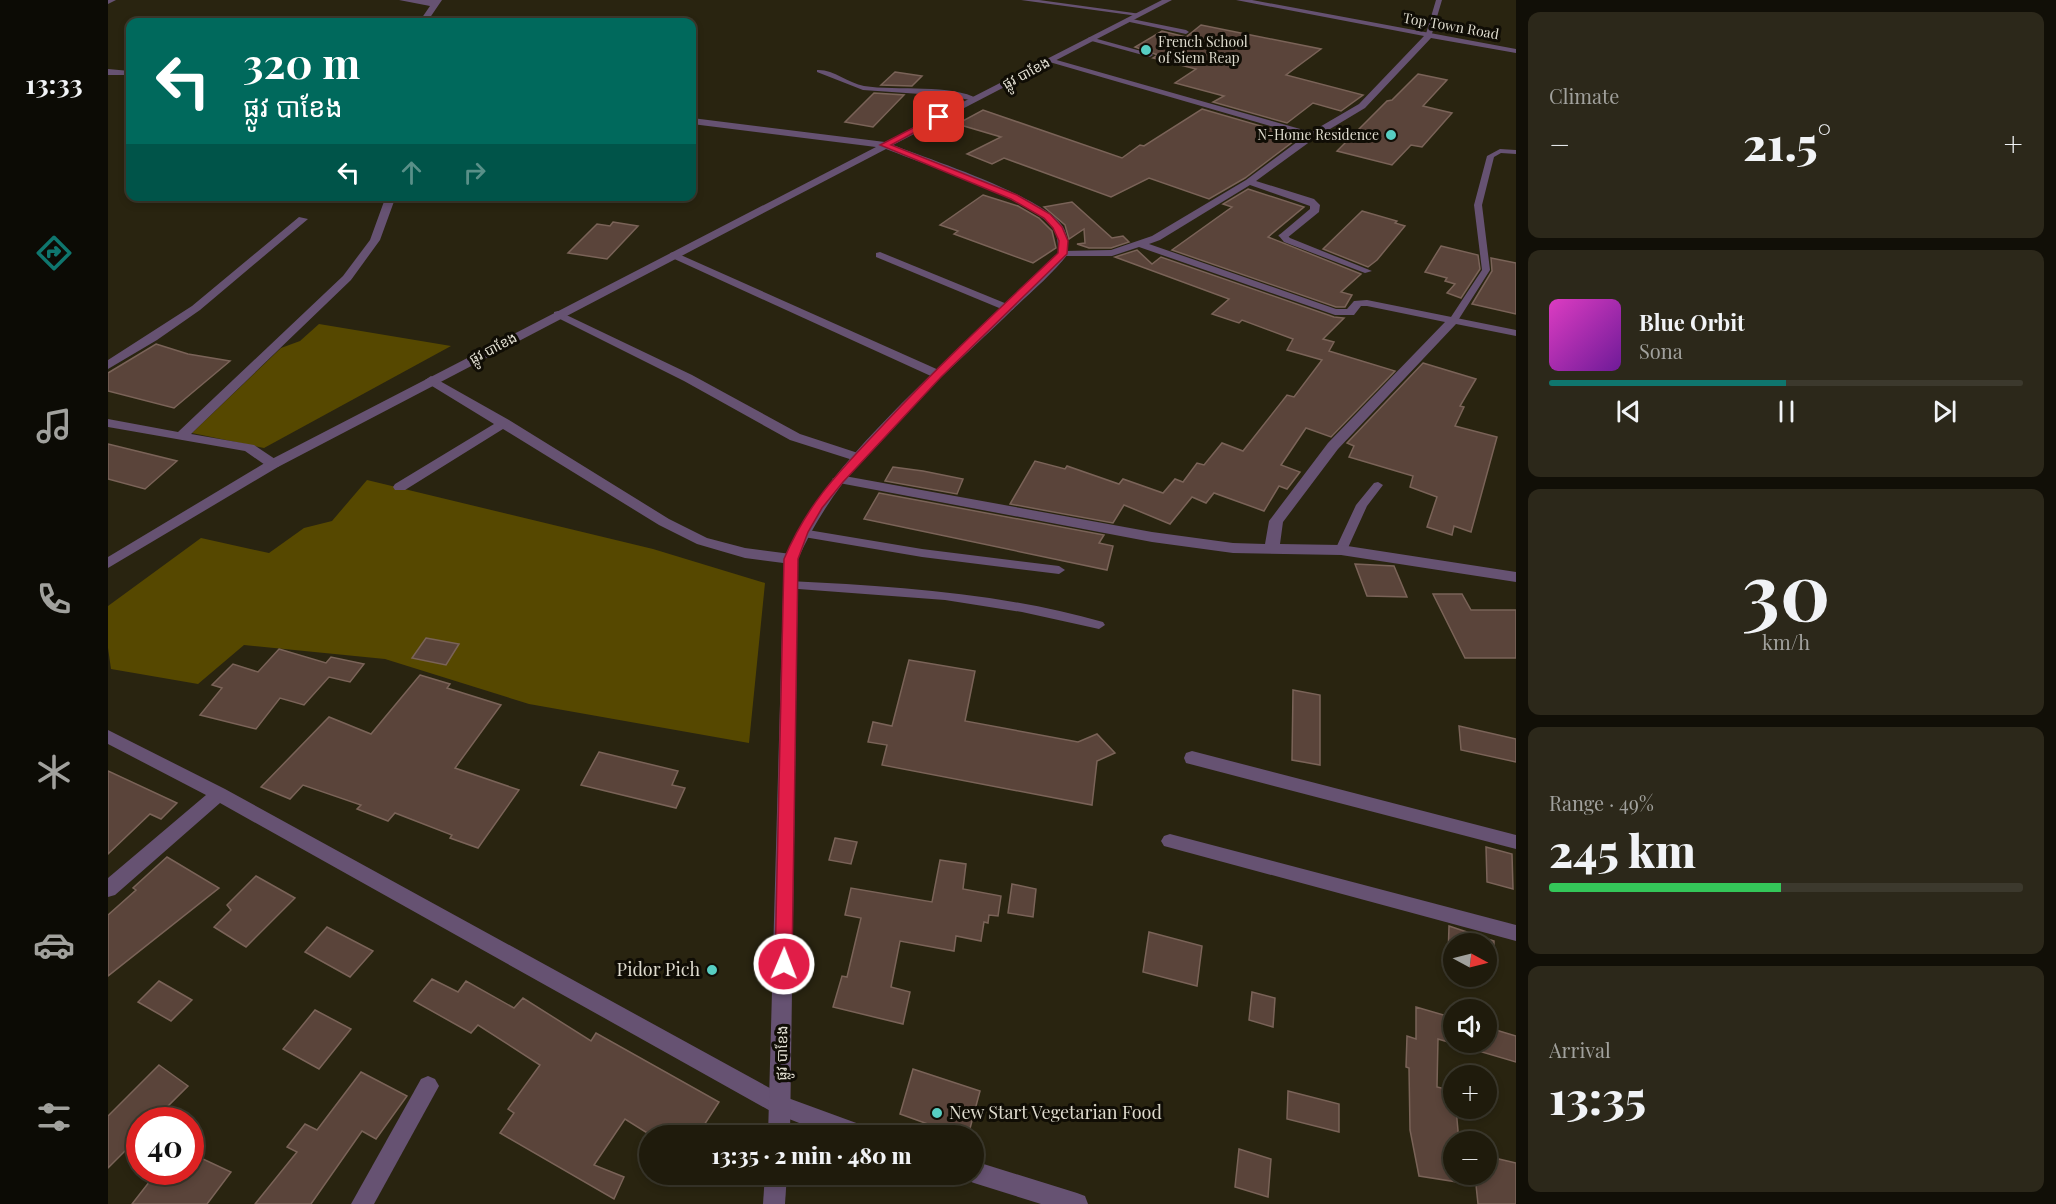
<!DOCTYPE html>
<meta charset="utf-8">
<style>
body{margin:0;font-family:"Playfair Display","Noto Sans Khmer",serif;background:#2c281a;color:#f1f3f6;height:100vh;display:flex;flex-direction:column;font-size:22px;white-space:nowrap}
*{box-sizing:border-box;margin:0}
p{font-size:20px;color:#a1a19d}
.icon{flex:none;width:33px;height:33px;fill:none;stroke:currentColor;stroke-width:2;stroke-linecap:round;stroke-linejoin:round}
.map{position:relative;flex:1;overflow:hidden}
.sheet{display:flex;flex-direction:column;gap:12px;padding:12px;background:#110f07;width:540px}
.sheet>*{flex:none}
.hud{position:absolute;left:18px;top:18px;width:570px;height:183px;border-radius:12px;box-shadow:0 3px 9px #0003,0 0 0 2px #3c392d;background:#00695c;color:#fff;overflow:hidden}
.needle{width:39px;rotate:97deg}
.buttons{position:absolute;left:1335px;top:933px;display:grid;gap:12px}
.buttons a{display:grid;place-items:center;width:54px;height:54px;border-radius:50%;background:#1f1b0c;box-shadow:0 3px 9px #0003,0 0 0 2px #3c392d;font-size:30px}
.speed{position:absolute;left:18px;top:1107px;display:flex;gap:12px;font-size:30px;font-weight:700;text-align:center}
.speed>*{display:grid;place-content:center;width:78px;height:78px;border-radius:50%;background:#1f1b0c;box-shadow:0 3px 9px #0003,0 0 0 2px #3c392d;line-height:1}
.speed .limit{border:9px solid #d22;background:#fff;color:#111}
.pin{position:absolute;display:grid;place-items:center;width:51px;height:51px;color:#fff;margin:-26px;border-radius:12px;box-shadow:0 3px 9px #0006}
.me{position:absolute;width:66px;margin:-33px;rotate:1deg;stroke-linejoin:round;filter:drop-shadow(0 0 4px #0008)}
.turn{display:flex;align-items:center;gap:21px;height:126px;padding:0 18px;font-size:27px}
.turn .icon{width:78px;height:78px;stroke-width:2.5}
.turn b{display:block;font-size:42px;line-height:51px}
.lanes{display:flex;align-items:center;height:57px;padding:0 18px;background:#0003;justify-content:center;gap:30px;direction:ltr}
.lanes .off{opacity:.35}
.big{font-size:45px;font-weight:800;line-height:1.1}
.sheet .widget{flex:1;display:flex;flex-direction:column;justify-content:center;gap:9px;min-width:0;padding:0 21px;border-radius:12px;background:#2c281a}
.sheet .dial{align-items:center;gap:0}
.dial b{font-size:78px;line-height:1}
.song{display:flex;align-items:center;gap:18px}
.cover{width:72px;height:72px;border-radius:9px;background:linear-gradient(135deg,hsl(310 70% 55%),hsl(280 70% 35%))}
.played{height:6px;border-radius:3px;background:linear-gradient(90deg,#0f766e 50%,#3c392d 50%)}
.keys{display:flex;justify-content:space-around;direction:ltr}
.heat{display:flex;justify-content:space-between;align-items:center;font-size:33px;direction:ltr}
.charge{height:9px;border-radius:4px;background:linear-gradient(90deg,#34c759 49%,#3c392d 0)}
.trip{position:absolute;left:531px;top:1125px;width:345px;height:60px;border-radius:30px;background:#1f1b0c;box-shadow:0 3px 9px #0003,0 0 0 2px #3c392d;font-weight:800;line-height:60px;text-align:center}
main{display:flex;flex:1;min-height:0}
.tabs{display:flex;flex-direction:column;width:108px;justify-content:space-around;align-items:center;background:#0c0b05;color:#a1a19d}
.tabs .icon{width:42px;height:42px}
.tabs .on{color:#0f766e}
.tabs b{font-size:27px;color:#f1f3f6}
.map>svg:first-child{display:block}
.green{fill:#564800}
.building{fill:#5a443a;stroke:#7a6358;stroke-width:1.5}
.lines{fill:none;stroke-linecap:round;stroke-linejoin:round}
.service{fill:#665272;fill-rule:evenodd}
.minor{fill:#665272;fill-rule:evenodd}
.tertiary{fill:#665272;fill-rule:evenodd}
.route{fill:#e11d48;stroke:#92132f;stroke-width:1.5}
.poi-dot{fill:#57cec2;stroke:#100d05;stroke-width:2}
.labels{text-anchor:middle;stroke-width:6;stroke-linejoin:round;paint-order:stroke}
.far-street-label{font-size:14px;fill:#dfdccf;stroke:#100d05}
.far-poi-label{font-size:14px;fill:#dfdccf;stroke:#100d05;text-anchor:start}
.street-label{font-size:15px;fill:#dfdccf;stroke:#100d05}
.near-poi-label{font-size:18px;fill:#dfdccf;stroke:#100d05;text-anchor:end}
</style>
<main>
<nav class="tabs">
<b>13:33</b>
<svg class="icon on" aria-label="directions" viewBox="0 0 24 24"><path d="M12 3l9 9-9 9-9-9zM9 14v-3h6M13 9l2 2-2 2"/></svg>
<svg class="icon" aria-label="music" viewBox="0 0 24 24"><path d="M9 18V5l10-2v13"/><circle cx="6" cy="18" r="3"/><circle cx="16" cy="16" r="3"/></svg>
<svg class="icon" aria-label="phone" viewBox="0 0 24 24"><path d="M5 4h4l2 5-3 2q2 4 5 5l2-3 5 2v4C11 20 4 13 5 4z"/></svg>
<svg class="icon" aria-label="climate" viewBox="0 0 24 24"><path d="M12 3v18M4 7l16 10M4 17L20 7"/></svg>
<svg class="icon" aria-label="car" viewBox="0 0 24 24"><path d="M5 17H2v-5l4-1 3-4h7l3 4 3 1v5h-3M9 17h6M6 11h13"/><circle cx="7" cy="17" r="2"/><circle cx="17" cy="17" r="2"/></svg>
<svg class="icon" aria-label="filters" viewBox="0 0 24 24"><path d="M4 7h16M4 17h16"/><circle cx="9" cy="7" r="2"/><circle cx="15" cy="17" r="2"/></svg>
</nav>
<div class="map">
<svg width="1408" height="1204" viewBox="0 0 1408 1204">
<rect width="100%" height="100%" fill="#292410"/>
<!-- green -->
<g class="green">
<polygon points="211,324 343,346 156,448 84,433 173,348 192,341"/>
<polygon points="259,480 545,549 657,583 641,743 421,704 277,659 136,645 90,684 3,669 0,648 0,606 93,538 161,553 196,528 224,521"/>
</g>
<!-- building -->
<g class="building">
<polygon points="1093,25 1213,49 1178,75 1255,95 1233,111 1205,103 1179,123 1105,102 1116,96 1067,83 1088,69 1045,58 1050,55 1027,47 1054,31 1078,37"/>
<polygon points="787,72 814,76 804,86 773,85"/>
<polygon points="1310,74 1339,80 1315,106 1344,113 1314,147 1303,145 1284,165 1229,151 1279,101 1284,100"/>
<polygon points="766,93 796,95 765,127 737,122"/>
<polygon points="1094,109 1170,131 1164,135 1186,141 1137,178 1101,199 1041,178 1003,197 896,158 884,164 859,154 893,137 849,124 875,110 1014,158 1032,145 1036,146"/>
<polygon points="1140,189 1196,207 1160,237 1253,274 1233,292 1244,295 1237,307 1228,307 1064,250 1124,207 1115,204"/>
<polygon points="875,195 910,206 931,218 944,231 948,248 925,263 846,234 850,231 832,225"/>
<polygon points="964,202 1004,238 1015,236 1021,242 1003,248 981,248 969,244 977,243 976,229 961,239 957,225 936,207"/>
<polygon points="1254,211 1289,221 1287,223 1297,226 1269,260 1260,267 1215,249"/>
<polygon points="505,222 530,226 499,259 460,253 489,224 502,226"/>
<polygon points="1333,246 1370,255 1372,269 1353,298 1339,293 1347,284 1337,281 1339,278 1317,272"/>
<polygon points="1029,250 1044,264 1053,257 1226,317 1236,318 1215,339 1226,342 1221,351 1287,371 1223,437 1198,428 1173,465 1192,472 1179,489 1171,486 1156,511 1106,493 1098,503 1084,497 1062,524 1016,505 1005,523 902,504 927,461 957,469 959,466 1011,484 1015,479 1055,493 1067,479 1075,482 1089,463 1096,465 1114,443 1135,451 1179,395 1186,397 1214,360 1179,350 1185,339 1134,320 1131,323 1104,314 1121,299 1007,257"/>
<polygon points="1383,258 1408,263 1408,314 1364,304 1384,271"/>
<polygon points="48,344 80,354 122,361 66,408 0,391 0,373"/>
<polygon points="1315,363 1368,379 1352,406 1356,407 1347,426 1389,437 1363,532 1346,526 1344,535 1319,527 1329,497 1302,487 1305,476 1241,457 1246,446 1239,443"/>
<polygon points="0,444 69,461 37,489 0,479"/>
<polygon points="785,467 815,471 855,479 849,494 777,481"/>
<polygon points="771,493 996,535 991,543 1005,546 999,570 756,519"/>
<polygon points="1247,564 1286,566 1299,597 1259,596"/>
<polygon points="1325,594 1354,594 1363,610 1408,610 1408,658 1357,658"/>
<polygon points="318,638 351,644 338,665 304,658"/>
<polygon points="171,649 218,663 223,657 256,664 242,682 221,677 196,705 172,698 148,729 92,715 114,688 104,685 125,664 150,672"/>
<polygon points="801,660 867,671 857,721 970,742 989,734 1007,753 989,761 984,805 774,765 779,745 760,742 765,722 784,726"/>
<polygon points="312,675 342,684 339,688 393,705 347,768 411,790 370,848 342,838 344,835 287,813 280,821 249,809 253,805 195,785 182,799 153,787 221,717 263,734"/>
<polygon points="1185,690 1212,695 1212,765 1184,760"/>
<polygon points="1351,726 1408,739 1408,762 1353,750"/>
<polygon points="491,752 570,771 564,785 577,788 568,808 473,785"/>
<polygon points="0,771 69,803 53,819 42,814 0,854"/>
<polygon points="727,838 749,842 743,864 721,860"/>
<polygon points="1378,847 1404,854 1405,889 1379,882"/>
<polygon points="59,857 111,888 0,976 0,915 28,890 25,888"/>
<polygon points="832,860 858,864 855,889 893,896 890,916 881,915 880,923 876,922 873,941 848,936 846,951 792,941 783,987 802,992 795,1024 725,1007 734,976 739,977 753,918 737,915 743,888 824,902"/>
<polygon points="148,876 187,898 138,947 106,927 123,910 119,905"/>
<polygon points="904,884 928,889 925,917 900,913"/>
<polygon points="1341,926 1386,941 1385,973 1378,971 1378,944 1346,944 1346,960 1340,958"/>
<polygon points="219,927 265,951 242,977 197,952"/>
<polygon points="1041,932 1094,946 1089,986 1035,972"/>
<polygon points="324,979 350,992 358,981 406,1008 415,998 483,1041 488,1033 611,1102 589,1136 544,1136 517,1119 486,1165 516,1177 506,1199 392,1133 406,1113 400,1109 432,1065 370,1025 363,1033 306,1001"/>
<polygon points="51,981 84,1000 63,1021 30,1002"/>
<polygon points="1144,992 1167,998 1165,1027 1141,1020"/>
<polygon points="1308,1007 1346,1018 1346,1042 1378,1042 1378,1027 1408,1036 1408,1062 1330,1039 1329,1087 1346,1091 1346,1108 1348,1108 1351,1142 1346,1142 1346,1174 1378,1174 1378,1156 1408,1163 1408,1204 1370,1204 1368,1185 1311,1176 1302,1130 1301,1068 1298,1067 1299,1036 1308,1039"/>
<polygon points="207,1010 243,1029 211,1069 175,1049"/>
<polygon points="51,1065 80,1086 46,1120 32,1120 32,1136 0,1168 0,1116"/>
<polygon points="805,1069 872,1091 860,1136 853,1136 792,1114"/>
<polygon points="253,1072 299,1096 268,1139 254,1131 203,1204 147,1204 189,1152 179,1147 197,1124 209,1130"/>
<polygon points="1180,1091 1231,1104 1231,1132 1179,1119"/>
<polygon points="1131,1149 1163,1159 1160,1197 1127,1187"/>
<polygon points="82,1153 123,1172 99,1204 24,1204 49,1172 82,1172"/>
</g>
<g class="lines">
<!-- service -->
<g class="service">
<polygon points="913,0 931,0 1033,14 1030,16"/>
<polygon points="1328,0 1334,0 1323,37 1320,39 1317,37"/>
<polygon points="1019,18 1078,30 1081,32 1078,34 1017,21"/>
<polygon points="982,37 1044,54 1045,55 1042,57 980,40 980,38"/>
<path d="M709,70c16,-1 31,13 47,16 32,5 89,-2 114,13l-3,2 -26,-5 -86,-6 -46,-18z"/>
<polygon points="1392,149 1408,150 1408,154 1393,153 1386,157 1374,205 1382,270 1349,322 1343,322 1341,320 1374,270 1366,205 1379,156"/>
<polygon points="1172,234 1178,234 1182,238 1264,271 1257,273 1176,242 1171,236"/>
<polygon points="1270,482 1275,485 1259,506 1239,550 1237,553 1229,553 1227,550 1248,505 1266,483"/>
<polygon points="694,529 814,549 951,566 957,570 951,574 814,557 690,536 688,533"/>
<path d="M681,581c105,5 212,12 314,41l2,3 -6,4 -77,-17 -77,-12 -160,-12 -2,-3z"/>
</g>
<!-- minor -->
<g class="minor">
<polygon points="0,0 8,0 0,4"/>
<polygon points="291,0 334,0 319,22 311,22 322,6"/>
<polygon points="1128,0 1144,0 1408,49 1408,53 1323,38 1257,108 1207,138 1148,181 1206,199 1212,205 1211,212 1179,238 1170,236 1202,209 1202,206 1142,185 1052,240 1041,244 1228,309 1239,309 1246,301 1259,300 1408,330 1408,336 1348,324 1230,449 1175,522 1172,544 1233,545 1408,572 1408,582 1233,555 1125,553 1044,542 731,483 724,479 731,475 1044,532 1125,543 1157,544 1161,521 1220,443 1337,322 1259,306 1253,306 1246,315 1227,315 1031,247 1004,256 951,256 951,252 955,251 1003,250 1044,236 1138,180 1197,136 938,61 945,59 1203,132 1251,104 1316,36"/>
<polygon points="278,196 288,196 272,240 243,280 83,434 146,445 170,461 172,464 170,467 160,467 137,451 0,427 0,419 70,432 235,276 262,240"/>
<polygon points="191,217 200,219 92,310 49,340 0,369 0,360 84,306"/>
<polygon points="566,252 833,371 835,374 833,377 825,377 562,257 562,253"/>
<polygon points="772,252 904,306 906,308 904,310 896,310 768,257 768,253"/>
<polygon points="450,311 584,375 692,434 756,455 758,458 751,462 682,440 576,381 446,316 446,312"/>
<polygon points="323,376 401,420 561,519 599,538 637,548 683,554 690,559 683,564 637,558 589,544 551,525 395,429 297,490 287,490 285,487 287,484 386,424 319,383 317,380"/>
<polygon points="0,730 117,789 680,1098 762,1128 765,1136 724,1136 666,1113 112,803 7,895 0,897 0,878 98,795 0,744"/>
<polygon points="1084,751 1408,835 1408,849 1078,763 1076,758 1078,753"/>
<polygon points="1062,834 1408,925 1408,941 1056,846 1053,841 1056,836"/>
<polygon points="320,1076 327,1079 331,1086 266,1204 243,1204 313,1079"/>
<polygon points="866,1161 969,1193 977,1196 980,1204 933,1204 866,1183 858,1180 856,1174 866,1174"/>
</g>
<!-- tertiary -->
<g class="tertiary">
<path d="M1054,0h10l-279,145c35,14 153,52 170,82 5,8 5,18 5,27 -18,23 -43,43 -64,64 -74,71 -165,146 -206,241l-8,577h-22l16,-577c27,-61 72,-109 118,-156 51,-51 105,-99 156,-150 0,-9 0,-19 -6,-26 -20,-27 -131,-64 -166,-78l-608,318 -170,101v-11l160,-96 608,-314 -184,-23v-6l193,24z"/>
<polygon points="0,69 22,71 22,75 0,75"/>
<polygon points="657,1174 679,1174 677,1204 655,1204"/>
</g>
</g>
<!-- route -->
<path class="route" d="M828,116l7,1 -52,28 126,50 33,19 12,13 6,14 -1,13 -126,123 -98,105 -21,26 -14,24 -10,27 -6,405 -2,6 -6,2 -7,-2 -2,-6 9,-405c25,-59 58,-90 100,-135 56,-60 115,-115 174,-171l1,-12 -6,-13 -9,-10 -33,-19 -131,-54z"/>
<!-- markers -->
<g class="poi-dot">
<circle cx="1038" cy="50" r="6"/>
<circle cx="1283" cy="135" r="6"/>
<circle cx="604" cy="970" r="6"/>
<circle cx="829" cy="1113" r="6"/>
</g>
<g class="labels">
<!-- far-street labels -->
<g class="far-street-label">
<text transform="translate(1343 26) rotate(10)" y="5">Top Town Road</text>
<text transform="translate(918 73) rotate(-28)" y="5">ផ្លូវ បាខែង</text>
<text transform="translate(385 348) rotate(-27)" y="5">ផ្លូវ បាខែង</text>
</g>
<!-- far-poi labels -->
<g class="far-poi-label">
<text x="1050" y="47">French School<tspan x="1050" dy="16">of Siem Reap</tspan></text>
<text x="1271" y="140" text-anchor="end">N-Home Residence</text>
</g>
<!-- street labels -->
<g class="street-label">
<text transform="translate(674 1053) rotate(-89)" y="5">ផ្លូវ បាខែង</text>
</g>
<!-- near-poi labels -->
<g class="near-poi-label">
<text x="592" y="976">Pidor Pich</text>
<text x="841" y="1119" text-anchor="start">New Start Vegetarian Food</text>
</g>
</g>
</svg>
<div class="buttons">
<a><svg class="needle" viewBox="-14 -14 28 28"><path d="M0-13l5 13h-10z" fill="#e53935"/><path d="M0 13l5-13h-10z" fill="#a1a19d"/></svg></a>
<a><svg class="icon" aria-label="sound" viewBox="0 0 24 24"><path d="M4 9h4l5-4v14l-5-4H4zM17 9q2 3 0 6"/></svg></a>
<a>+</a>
<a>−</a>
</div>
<div class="speed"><div class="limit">40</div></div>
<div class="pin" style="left:831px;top:117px;background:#d93025"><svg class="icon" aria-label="arrive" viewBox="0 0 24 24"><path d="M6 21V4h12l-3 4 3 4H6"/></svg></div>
<svg class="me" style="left:676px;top:964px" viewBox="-20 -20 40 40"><circle r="17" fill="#e11d48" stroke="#fff" stroke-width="3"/><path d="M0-11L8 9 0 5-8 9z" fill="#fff"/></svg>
<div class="trip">13:35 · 2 min · 480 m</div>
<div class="hud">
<div class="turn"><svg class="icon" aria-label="left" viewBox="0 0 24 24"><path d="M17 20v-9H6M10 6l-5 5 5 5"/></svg><div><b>320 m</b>ផ្លូវ បាខែង</div></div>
<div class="lanes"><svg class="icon" aria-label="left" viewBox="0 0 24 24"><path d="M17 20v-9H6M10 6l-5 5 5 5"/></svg><svg class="icon off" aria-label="ahead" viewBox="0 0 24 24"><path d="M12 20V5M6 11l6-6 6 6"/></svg><svg class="icon off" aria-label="right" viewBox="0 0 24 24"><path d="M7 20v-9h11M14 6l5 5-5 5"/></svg></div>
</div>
</div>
<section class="sheet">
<div class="widget"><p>Climate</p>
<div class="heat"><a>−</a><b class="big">21.5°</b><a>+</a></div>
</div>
<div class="widget">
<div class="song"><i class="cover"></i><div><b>Blue Orbit</b><p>Sona</p></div></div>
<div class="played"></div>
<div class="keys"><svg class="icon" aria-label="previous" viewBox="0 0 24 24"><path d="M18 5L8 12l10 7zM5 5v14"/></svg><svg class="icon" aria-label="pause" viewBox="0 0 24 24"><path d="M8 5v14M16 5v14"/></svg><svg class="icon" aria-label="next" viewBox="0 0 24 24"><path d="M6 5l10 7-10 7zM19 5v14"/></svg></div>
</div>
<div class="widget dial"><b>30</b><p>km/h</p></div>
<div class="widget"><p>Range · 49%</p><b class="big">245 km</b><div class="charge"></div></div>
<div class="widget"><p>Arrival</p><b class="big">13:35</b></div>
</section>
</main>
